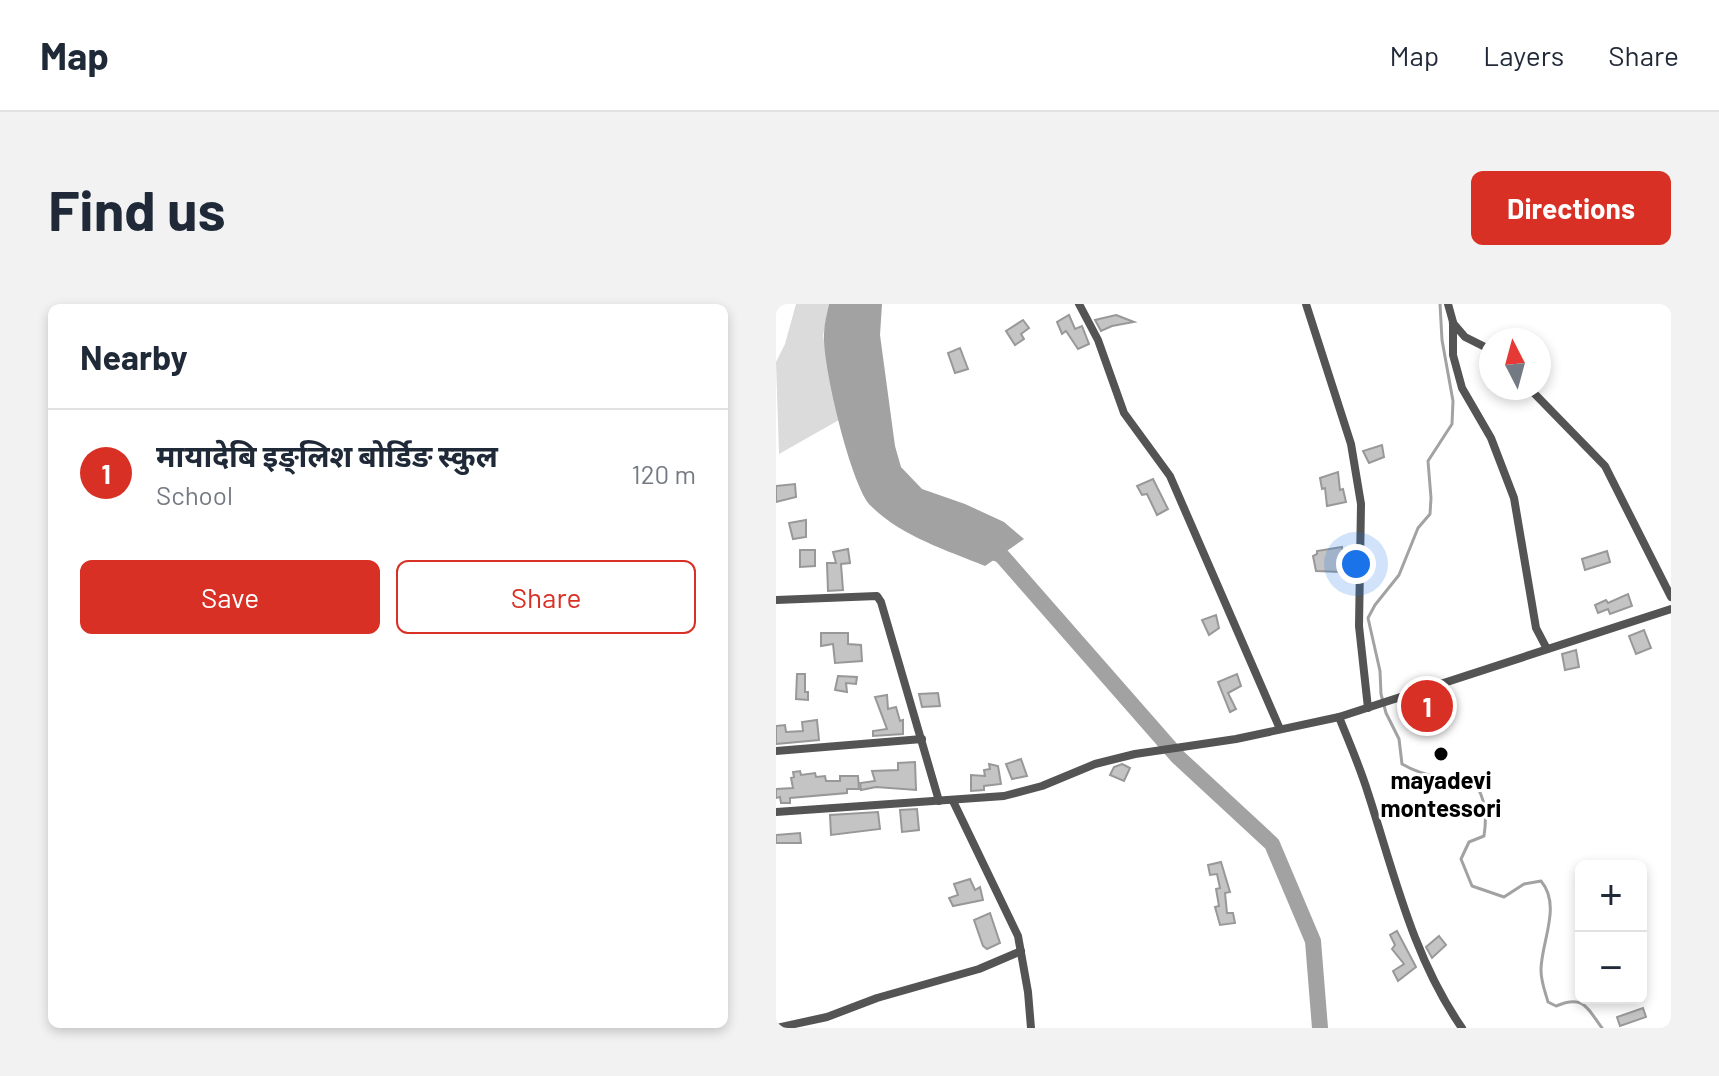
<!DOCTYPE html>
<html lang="en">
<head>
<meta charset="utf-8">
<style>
  body { margin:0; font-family:Barlow,"Noto Sans Devanagari",sans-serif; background:#f2f2f3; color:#1f2937 }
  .controls { position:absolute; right:24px; bottom:24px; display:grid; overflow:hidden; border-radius:12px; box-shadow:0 4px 12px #0003 }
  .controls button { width:72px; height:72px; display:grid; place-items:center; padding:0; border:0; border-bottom:2px solid #e0e1e3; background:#fff; color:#1f2937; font:40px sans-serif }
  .compass { position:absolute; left:703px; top:24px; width:72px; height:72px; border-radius:50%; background:#fff; box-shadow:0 4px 12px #0003; rotate:354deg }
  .you { position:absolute; left:580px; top:260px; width:28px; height:28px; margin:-20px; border:6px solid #fff; border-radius:50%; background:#1a73e8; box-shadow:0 0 0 12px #1a73e833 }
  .badge { display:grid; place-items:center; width:52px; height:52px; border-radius:50%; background:#d93025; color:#fff; font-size:26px; font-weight:700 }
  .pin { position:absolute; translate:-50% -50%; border:4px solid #fff; box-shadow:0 2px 8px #0006 }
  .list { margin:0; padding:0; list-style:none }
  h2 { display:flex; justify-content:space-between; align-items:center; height:104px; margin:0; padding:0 32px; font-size:34px }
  h2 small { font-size:26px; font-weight:400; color:#747a83 }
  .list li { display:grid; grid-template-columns:52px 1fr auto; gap:24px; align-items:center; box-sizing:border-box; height:128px; padding:0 32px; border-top:2px solid #e0e1e3 }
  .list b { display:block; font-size:30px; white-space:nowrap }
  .list p { margin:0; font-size:26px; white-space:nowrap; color:#747a83 }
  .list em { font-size:26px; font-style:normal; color:#747a83 }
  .actions { display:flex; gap:16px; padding:24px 32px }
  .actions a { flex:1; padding:18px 0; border:2px solid #d93025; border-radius:12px; text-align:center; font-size:28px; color:#d93025 }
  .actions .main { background:#d93025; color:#fff }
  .map { position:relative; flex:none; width:895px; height:724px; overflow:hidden; border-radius:12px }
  header { display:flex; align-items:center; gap:48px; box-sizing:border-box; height:112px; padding:0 40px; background:#fff; border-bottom:2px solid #e0e1e3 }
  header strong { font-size:38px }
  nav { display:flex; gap:44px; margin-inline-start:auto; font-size:28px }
  .intro { display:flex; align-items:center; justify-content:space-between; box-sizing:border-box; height:192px; padding:0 48px }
  h1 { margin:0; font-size:56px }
  .button { padding:20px 36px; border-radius:12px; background:#d93025; color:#fff; font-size:28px; font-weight:700 }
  main { display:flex; gap:48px; padding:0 48px }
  aside { flex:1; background:#fff; border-radius:12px; box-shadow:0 4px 12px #0003 }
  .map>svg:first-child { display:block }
  .green { fill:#dbdbdb }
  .water { fill:#a2a2a2 }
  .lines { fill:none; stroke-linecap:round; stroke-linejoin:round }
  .stream { stroke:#a2a2a2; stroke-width:3 }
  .river { stroke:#a2a2a2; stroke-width:16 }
  .building { fill:#c4c4c4; stroke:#989898; stroke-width:2 }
  .street { stroke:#545454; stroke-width:8 }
  .poi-dot { fill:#000; stroke:#fff; stroke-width:3 }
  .labels { text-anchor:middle; stroke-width:6; stroke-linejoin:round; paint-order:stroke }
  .poi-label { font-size:24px; font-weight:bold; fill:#000; stroke:#fff }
</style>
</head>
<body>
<header>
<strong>Map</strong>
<nav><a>Map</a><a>Layers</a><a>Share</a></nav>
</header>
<div class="intro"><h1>Find us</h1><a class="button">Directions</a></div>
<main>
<aside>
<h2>Nearby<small></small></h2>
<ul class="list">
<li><span class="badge">1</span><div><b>मायादेबि इङ्लिश बोर्डिङ स्कुल</b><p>School</p></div><em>120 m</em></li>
</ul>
<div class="actions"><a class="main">Save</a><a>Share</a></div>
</aside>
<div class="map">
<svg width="895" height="724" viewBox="0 0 895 724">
  <rect width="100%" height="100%" fill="#fff"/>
  <path class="green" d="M20,0h33l-6,32 16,84 -60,34 -3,-92 9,-18z"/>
  <path class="water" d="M53,0h53l-2,31 15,111 6,21 21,22 43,15 39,18 20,17 -39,27c-39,-16 -84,-30 -114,-60 -20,-19 -49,-143 -47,-172 0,-10 3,-20 5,-30z"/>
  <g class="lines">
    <path class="stream" d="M664,0l2,36 11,61 -1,23 -24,37 3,37 -1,16 -12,14 -19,47 -24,30 -7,13 12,53 1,23 5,19 13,26 3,25c24,14 47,15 74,13l-2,5c12,17 13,34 10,54l-15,6 -8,17 11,27 32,11 20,-13 17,-3c21,25 0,61 0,89 0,12 4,21 7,32l8,4c28,-12 31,2 46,22"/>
    <path class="river" d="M206,244l19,7 177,202 94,87 41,97 7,87"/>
  </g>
  <g class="building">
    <path d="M293,11l6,14 7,-3 7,18 -11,5 -12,-18 -4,3 -5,-12z"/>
    <path d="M340,11l18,7 -22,4 -11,5 -6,-11z"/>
    <path d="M247,16l6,8 -8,6 3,5 -9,6 -9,-14z"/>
    <path d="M184,44l8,21 -13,4 -7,-20z"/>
    <path d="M606,141l2,12 -15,6 -6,-12z"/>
    <path d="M562,168l2,18 3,-1 3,13 -19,4 -2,-18 -3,1 -2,-11z"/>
    <path d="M377,175l15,30 -11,6 -10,-21 -5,1 -5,-9z"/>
    <path d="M19,180l1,13 -20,5v-16z"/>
    <path d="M30,216v17l-13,2 -4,-16z"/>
    <path d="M566,243l1,9 -4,1 2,15 -25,-1 -3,-15 4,-2v-3z"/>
    <path d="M72,245l2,14 -9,1 2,26 -15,1 -1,-28h9l-3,-11z"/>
    <path d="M24,246h15v16l-15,1z"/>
    <path d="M831,247l3,11 -25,8 -3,-11z"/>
    <path d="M852,290l4,12 -22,8 -2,-5 -10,4 -3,-8 11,-5 2,3z"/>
    <path d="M440,311l3,13 -10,7 -7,-15z"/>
    <path d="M868,326l7,18 -15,6 -7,-18z"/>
    <path d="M45,329h27v11l13,1 1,16 -27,2 -2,-19 -12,2z"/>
    <path d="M800,346l3,17 -14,3 -3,-16z"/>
    <path d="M21,370h8v18h3v8l-12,-1z"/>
    <path d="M461,370l4,12 -13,7 8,16 -6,3 -12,-30z"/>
    <path d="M62,372l19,1 -1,7 -10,-1 1,9 -12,-2z"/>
    <path d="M162,389l2,13 -18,1 -3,-13z"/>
    <path d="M111,391l1,14 8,-2 4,14 3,-1v14l-30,2v-5l14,-2 -12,-32z"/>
    <path d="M41,416l2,20 -43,4v-18l9,-1 1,7 17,-1 -1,-9z"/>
    <path d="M245,455l6,17 -15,3 -6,-15z"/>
    <path d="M139,458l1,28 -40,-3 -15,3 -1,-7 15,-2 -3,-10 26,-1v-7z"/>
    <path d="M213,460l9,2 3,18 -17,2v4l-13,1v-16l14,1 -1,-6 6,-1z"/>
    <path d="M346,460l8,4 -6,13 -14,-6 4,-8z"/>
    <path d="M24,467l1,4 14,-2 1,4 9,-1 1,5h14v-5h18l1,13h-12v4l-57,5v5h-9l-1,-6 -4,1v-9l17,-1 -2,-10 3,-1 -1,-5z"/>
    <path d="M141,505l2,21 -17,2 -2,-22z"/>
    <path d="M102,508l2,17 -49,6 -1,-20z"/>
    <path d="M24,529l1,10h-25v-8z"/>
    <path d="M445,558l9,30 -5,1 2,20h6l2,10 -15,2 -5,-18 4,-1 -3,-17 4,-1 -3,-14 -7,1 -2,-10z"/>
    <path d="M194,575l5,11 5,-3 3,13 -30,6 -4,-8 9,-3 -4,-11z"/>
    <path d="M214,609l10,30 -13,6 -4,-3 -9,-26z"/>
    <path d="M621,627l19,36 -18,14 -5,-10 11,-7 -12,-15 3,-4 -5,-10z"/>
    <path d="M663,632l7,9 -14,13 -6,-11z"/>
    <path d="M867,704l3,9 -26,9 -3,-9z"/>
  </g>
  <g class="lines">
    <g class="street">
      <path d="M303,0l19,36 26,73 46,63 110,253"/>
      <path d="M530,0l45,140 10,60 -2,122 9,82"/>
      <path d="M672,0l5,18v33l9,33 29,50 23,60 22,130 11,21"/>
      <path d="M677,19l12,14 26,13"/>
      <path d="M753,84l76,78 66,131"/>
      <path d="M0,296l101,-4 4,6 58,199"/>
      <path d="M563,413c10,25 21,50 29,76 26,80 45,165 94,235"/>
      <path d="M0,447l146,-12"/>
      <path d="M177,497l65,135 10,56 3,36"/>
      <path d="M0,508l228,-16 38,-10 53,-22 40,-10 101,-15 103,-22 332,-108"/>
      <path d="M0,724l51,-11 50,-19 102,-29 42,-18"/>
    </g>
  </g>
  <circle class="poi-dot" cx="665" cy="450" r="8"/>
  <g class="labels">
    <g class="poi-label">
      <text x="665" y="485">mayadevi<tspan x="665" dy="28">montessori</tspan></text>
    </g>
  </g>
</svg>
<div class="controls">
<button>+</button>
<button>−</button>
</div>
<svg class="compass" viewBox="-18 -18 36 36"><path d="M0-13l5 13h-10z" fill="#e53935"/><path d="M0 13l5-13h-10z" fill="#747a83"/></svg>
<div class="you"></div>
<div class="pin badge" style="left:651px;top:402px">1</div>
</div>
</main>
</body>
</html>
